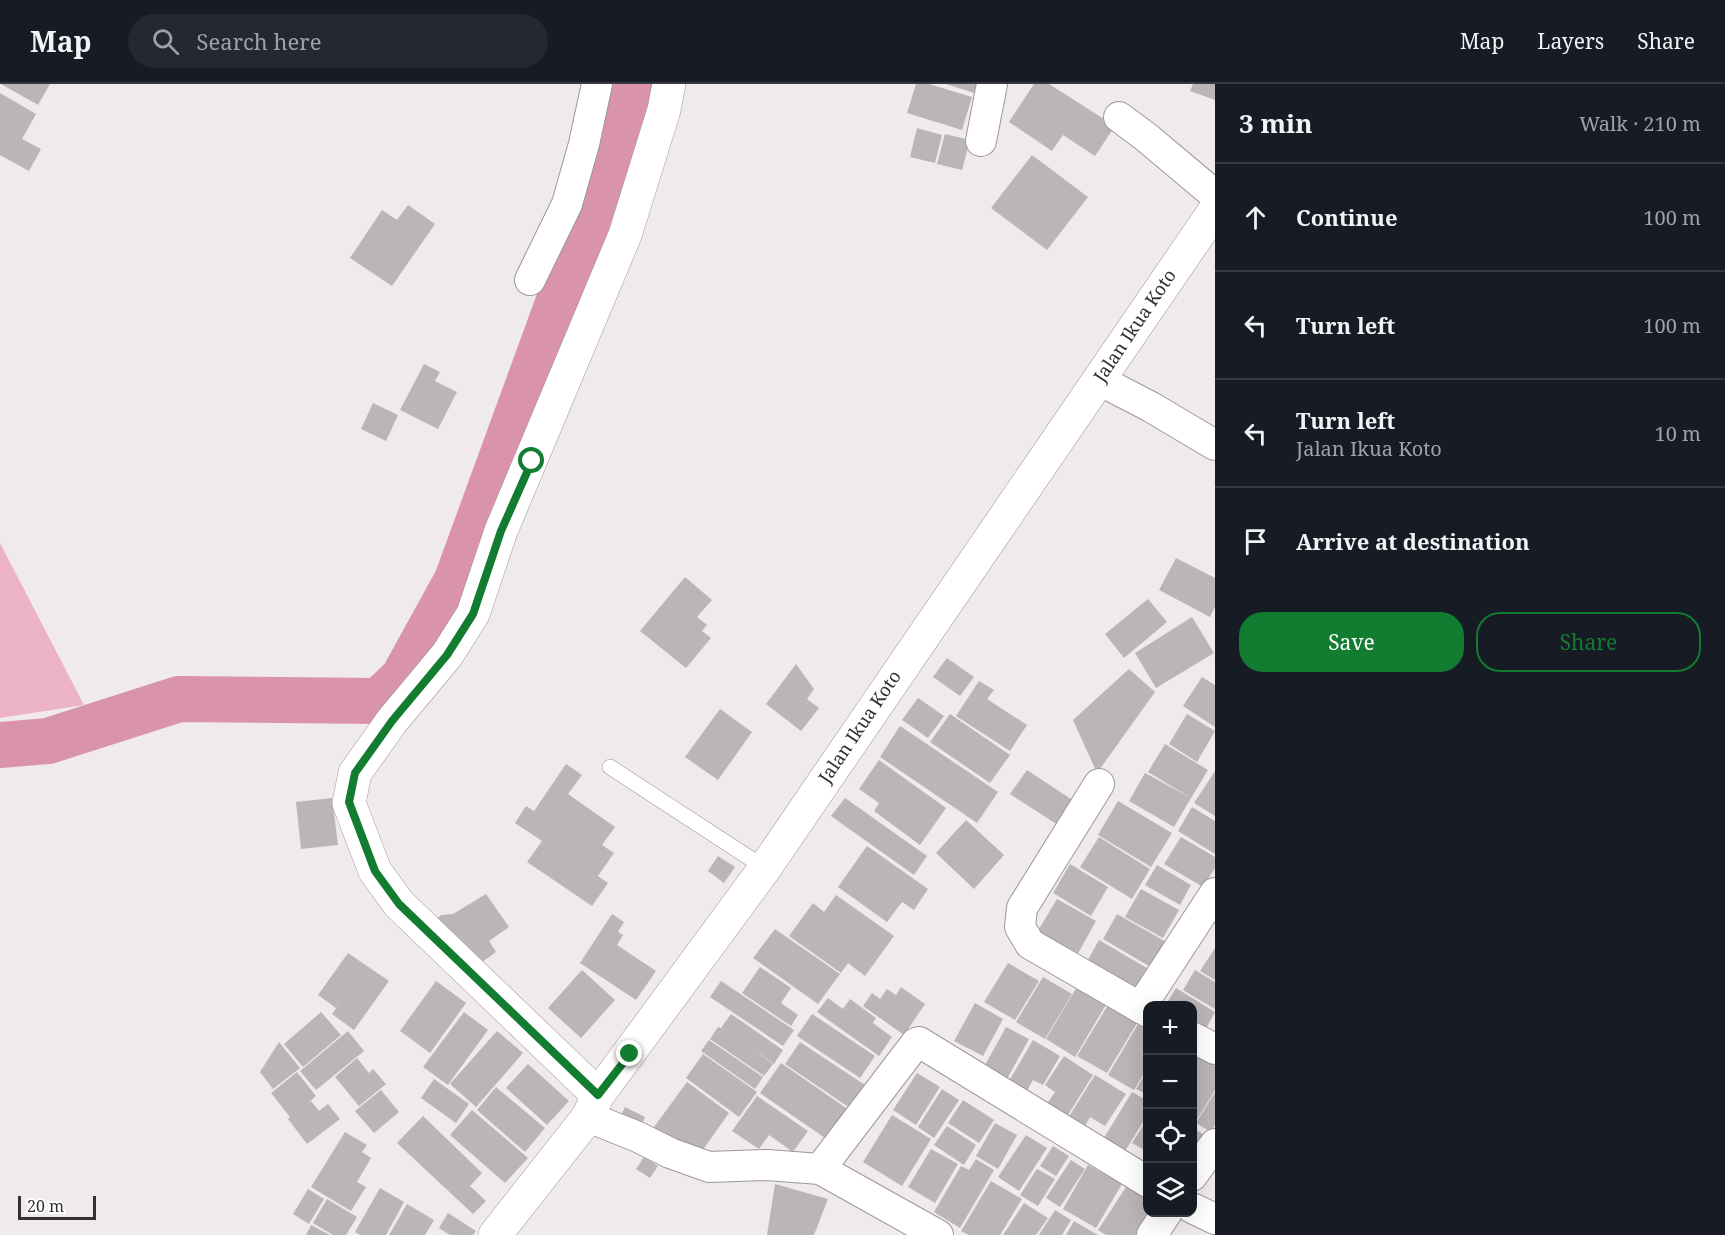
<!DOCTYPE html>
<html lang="en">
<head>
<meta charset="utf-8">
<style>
  body { margin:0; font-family:"Noto Serif",serif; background:#242831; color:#f1f3f6 }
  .controls { position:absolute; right:18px; bottom:18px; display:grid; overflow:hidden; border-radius:12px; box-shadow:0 6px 24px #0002 }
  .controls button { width:54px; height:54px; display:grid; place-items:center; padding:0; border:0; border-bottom:2px solid #363941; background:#171b24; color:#f1f3f6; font:30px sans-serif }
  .scale { position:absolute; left:18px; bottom:15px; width:78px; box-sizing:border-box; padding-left:6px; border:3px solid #333132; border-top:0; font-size:16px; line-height:21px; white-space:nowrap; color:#333132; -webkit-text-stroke:4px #fff; paint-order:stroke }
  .stop { position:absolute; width:18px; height:18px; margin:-14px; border:4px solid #127c30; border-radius:50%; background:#fff }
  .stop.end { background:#127c30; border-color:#fff; box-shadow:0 2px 6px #0008 }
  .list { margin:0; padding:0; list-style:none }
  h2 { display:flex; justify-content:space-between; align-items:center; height:78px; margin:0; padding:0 24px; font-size:26px }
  h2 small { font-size:20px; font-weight:400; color:#9ea1a6 }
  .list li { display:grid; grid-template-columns:39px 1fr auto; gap:18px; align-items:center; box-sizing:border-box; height:108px; padding:0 24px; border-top:2px solid #363941 }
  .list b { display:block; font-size:22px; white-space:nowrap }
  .list p { margin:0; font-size:20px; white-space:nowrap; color:#9ea1a6 }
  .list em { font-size:20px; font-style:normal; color:#9ea1a6 }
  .actions { display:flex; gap:12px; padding:18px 24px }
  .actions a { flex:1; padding:14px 0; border:2px solid #127c30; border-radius:24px; text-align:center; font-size:21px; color:#127c30 }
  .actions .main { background:#127c30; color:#fff }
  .icon { flex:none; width:33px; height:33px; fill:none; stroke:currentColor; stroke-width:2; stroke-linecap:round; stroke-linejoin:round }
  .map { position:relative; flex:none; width:1215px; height:1151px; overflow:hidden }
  header { display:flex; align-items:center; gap:36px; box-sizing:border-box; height:84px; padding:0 30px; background:#171b24; border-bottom:2px solid #363941 }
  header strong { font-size:28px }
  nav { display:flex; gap:33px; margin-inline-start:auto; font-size:21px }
  .search { width:420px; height:54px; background:#242831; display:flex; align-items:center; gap:15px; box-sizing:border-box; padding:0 21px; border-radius:33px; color:#9ea1a6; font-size:22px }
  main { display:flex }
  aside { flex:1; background:#171b24 }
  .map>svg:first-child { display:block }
  .green { fill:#ecb3c6 }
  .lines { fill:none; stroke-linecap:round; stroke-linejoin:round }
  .river { stroke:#d993ab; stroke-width:46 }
  .building { fill:#bbb5b7 }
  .service-casing { stroke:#9d9799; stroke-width:16 }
  .minor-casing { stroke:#9d9799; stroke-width:32 }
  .tertiary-casing { stroke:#9d9799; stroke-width:34 }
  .service { stroke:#fff; stroke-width:15 }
  .minor { stroke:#fff; stroke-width:30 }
  .tertiary { stroke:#fff; stroke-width:33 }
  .route { stroke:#127c30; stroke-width:8 }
  .labels { text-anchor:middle; stroke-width:5; stroke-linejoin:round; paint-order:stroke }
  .street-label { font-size:18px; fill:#333132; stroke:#fff }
</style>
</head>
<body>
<header>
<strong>Map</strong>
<div class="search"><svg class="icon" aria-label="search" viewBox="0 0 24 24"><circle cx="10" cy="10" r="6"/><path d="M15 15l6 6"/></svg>Search here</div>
<nav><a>Map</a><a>Layers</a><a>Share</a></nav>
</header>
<main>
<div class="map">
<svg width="1215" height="1151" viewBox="0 0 1215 1151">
  <rect width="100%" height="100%" fill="#f1eaec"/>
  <path class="green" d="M0,459l84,162 -84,13z"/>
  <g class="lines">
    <path class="river" d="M0,661l48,-4 131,-42 200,2 24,-23 54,-98 181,-496"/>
  </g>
  <g class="building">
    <path d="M1,0h49l-12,21z"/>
    <path d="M916,0h13l43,13 -10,33 -55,-17z"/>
    <path d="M946,0h30l-2,9z"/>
    <path d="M1034,0h15l66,42 -20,30 -32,-21 -11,16 -43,-29z"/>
    <path d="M1193,0h22v16l-25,-9z"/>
    <path d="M0,9l36,21 -14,25 19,10 -12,22 -29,-16z"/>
    <path d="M917,44l25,7 -7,28 -25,-6z"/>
    <path d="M945,50l25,6 -8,30 -25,-6z"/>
    <path d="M1032,71l56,42 -41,53 -56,-42z"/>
    <path d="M408,121l27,19 -43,62 -42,-28 32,-48 15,10z"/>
    <path d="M424,280l16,8 -5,9 22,11 -19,37 -38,-19z"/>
    <path d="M373,319l25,12 -12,26 -25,-12z"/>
    <path d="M1176,474l39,20v29l-5,10 -51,-27z"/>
    <path d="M685,493l27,23 -15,17 10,8 -5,6 9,7 -25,30 -46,-37z"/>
    <path d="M1148,515l19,23 -43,36 -19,-24z"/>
    <path d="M1192,533l22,36 -58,35 -21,-35z"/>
    <path d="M947,574l27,19 -14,19 -27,-19z"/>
    <path d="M796,580l18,25 -7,10 12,9 -18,23 -35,-27z"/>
    <path d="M1129,585l26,23 -58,81 -24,-53z"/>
    <path d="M1202,593l13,8v42l-32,-21z"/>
    <path d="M979,597l15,9 -7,9 40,26 -17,26 -54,-35z"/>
    <path d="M918,614l26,18 -16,22 -26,-18z"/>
    <path d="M720,625l32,23 -34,48 -33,-23z"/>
    <path d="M950,630l60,41 -20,28 -60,-41z"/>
    <path d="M1187,630l28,17 -18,31 -28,-18z"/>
    <path d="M900,642l98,66 -21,31 -97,-66z"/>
    <path d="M1165,660l43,26 -17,28 -43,-26z"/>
    <path d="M879,676l67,48 -26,37 -46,-34 5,-8 -20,-14z"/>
    <path d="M566,680l16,11 -14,19 47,33 -13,18 12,8 -16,23 10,7 -16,23 -65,-44 15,-21 -27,-18 11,-17 8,5z"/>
    <path d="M1027,686l47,31 -16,24 -48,-31z"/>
    <path d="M1215,687v45l-21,-13z"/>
    <path d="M1145,689l46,25 -17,29 -45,-26z"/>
    <path d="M332,714l6,47 -37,4 -5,-47z"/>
    <path d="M845,714l82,58 -13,19 -83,-59z"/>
    <path d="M1118,717l54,32 -21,34 -53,-32z"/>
    <path d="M1192,723l23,14v33l-37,-23z"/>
    <path d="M966,736l38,35 -30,34 -38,-36z"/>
    <path d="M1099,753l51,32 -18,30 -52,-32z"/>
    <path d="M1181,753l34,20v11l-12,19 -39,-23z"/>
    <path d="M867,762l61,43 -14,21 -12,-8 -15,20 -49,-35z"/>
    <path d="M718,772l17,11 -11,16 -16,-12z"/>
    <path d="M1070,780l38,23 -17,29 -38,-23z"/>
    <path d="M1157,781l34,20 -11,20 -35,-20z"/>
    <path d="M1141,805l38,21 -16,28 -38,-21z"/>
    <path d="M486,810l23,33 -20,14 7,11 -25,18 -44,-44 14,-11 12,-1z"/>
    <path d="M836,811l58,41 -29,40 -17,-13 -7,10 -52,-37 24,-33 11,9z"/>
    <path d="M1057,815l39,22 -20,36 -40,-23z"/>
    <path d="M612,830l12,8 -6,10 5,3 -6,10 39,26 -20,29 -56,-37z"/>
    <path d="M1117,830l51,29 -14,26 -51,-30z"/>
    <path d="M775,845l65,45 -22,30 -65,-46z"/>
    <path d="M1099,856l53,31 -16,26 -52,-30z"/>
    <path d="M1215,864v32l-15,-9z"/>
    <path d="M348,869l41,28 -35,49 -22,-16 8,-11 -4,5 -18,-13z"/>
    <path d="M1008,879l31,18 -24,39 -31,-18z"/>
    <path d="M760,883l31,21 -10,15 17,12 -7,11 -49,-33z"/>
    <path d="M582,886l33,30 -34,38 -33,-30z"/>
    <path d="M1195,886l20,12v27l-32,-19z"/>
    <path d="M1043,893l29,17 -27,45 -29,-17z"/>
    <path d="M436,897l30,22 -36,50 -30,-22z"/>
    <path d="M721,897l73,49 -11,16 -73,-49z"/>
    <path d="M1078,901l29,18 -32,54 -29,-18z"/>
    <path d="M901,903l24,17 -21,31 -41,-29 9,-13 8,6 7,-10 9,6z"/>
    <path d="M1176,904l39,24 -10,18 -13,-8v-16h-27z"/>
    <path d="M828,914l15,11 7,-10 26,19 -3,5 19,14 -13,19 -62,-44z"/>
    <path d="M975,919l28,16 -20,37 -29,-15z"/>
    <path d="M1108,921l29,18 -30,50 -30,-17z"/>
    <path d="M321,928l20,23 -38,32 -19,-23z"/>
    <path d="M464,928l24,18 -40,55 -25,-18z"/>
    <path d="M731,930l52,36 -9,14 -21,-15 20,15 -9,12 -54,-37 8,-12 3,1z"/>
    <path d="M812,930l63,42 -15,22 -63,-42z"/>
    <path d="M1138,940l10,6v37l-14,23 -26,-15z"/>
    <path d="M1006,943l23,12 -22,40 -23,-12z"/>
    <path d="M348,947l16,20 -48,39 -16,-19z"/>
    <path d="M497,947l26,22 -47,54 -26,-23z"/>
    <path d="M709,956l54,37 -8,12 -54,-38z"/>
    <path d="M1033,956l27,16 -17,29 -10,-5 -6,11 -18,-10z"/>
    <path d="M279,958l21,26 -27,21 -13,-17z"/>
    <path d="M800,958l65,43 -15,23 -65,-44z"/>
    <path d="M703,970l54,38 -18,25 -53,-39z"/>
    <path d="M1196,971l19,11v24l-20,33 -3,-1v-62z"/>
    <path d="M1064,972l29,19 -27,43 -20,-13 9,-13 -10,-7z"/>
    <path d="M357,974l12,15 4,-4 13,15 -27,22 -24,-29z"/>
    <path d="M781,979l68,47 -21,30 -68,-47z"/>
    <path d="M528,980l41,37 -22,24 -41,-37z"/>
    <path d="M1148,985v26l-12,-6z"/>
    <path d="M297,988l19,24 -10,9 5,-4 8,10 9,-7 12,15 -33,25 -19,-25 2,-2 -19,-24z"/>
    <path d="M917,989l23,14 -24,38 -23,-15z"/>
    <path d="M1095,991l31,19 -21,32 -15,-9 -6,11 -16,-10z"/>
    <path d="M434,995l35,25 -13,19 -35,-25z"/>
    <path d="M687,998l42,31 -32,45 -43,-31z"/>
    <path d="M496,1003l49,41 -20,24 -48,-42z"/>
    <path d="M942,1005l17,11 -25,38 -16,-11z"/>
    <path d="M381,1006l18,22 -25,21 -19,-22z"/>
    <path d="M1132,1008l16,9v13l-23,37 -21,-13z"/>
    <path d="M1215,1008v33l-4,7 -15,-9z"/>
    <path d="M757,1012l51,35 -15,21 -24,-17 -10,14 -27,-18z"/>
    <path d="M963,1016l31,20 -15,23 -31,-20z"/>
    <path d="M625,1023l20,10 -4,9 -20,-11z"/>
    <path d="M472,1026l56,48 -23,25 -55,-48z"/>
    <path d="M892,1031l39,24 -29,47 -39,-24z"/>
    <path d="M423,1032l59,57 -12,13 16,15 -13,13 -76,-71z"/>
    <path d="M1148,1034v34l-16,-9z"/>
    <path d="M995,1039l22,12 -19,34 -22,-13z"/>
    <path d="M947,1042l29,19 -12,20 -30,-20z"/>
    <path d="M1192,1043l14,9 -14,23z"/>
    <path d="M345,1048l22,13 -5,7 9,6 -14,24 9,5 -15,24 -40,-24z"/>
    <path d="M1026,1051l21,13 -28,43 -21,-14z"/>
    <path d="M1053,1062l16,10 -13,20 -16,-10z"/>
    <path d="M931,1065l27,15 -23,39 -27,-16z"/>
    <path d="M644,1073l14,9 -8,12 -14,-9z"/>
    <path d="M976,1075l18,11 -34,58 -26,-16 27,-46 8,4z"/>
    <path d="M1071,1076l14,9 -25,38 -14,-9z"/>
    <path d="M1088,1081l34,19 -26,44 -33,-19z"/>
    <path d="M1037,1085l18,10 -17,27 -18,-11z"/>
    <path d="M991,1097l31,18 -22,36h-31l-8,-4z"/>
    <path d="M775,1100l53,15 -14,36h-47z"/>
    <path d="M1128,1100l20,12v16h4l-14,23h-32l-8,-5z"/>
    <path d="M380,1104l24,14 -18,33h-26l-5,-3z"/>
    <path d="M308,1105l16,10 -15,25 -16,-10z"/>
    <path d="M327,1115l30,18 -11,18h-13l-20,-12z"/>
    <path d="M1024,1119l24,15 -12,17h-33z"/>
    <path d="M407,1120l27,16 -9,15h-36z"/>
    <path d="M1055,1126l16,10 -9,15h-23z"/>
    <path d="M448,1129l28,18 -3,4h-23l-11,-7z"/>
    <path d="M1074,1137l24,14h-32z"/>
    <path d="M311,1141l19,10h-24z"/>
  </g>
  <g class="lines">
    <g class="service-casing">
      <path id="service" d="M610,683l155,101"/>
    </g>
    <g class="minor-casing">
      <g id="minor">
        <path d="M1119,33l27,20 69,58"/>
        <path d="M981,57l11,-57"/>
        <path d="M530,196l37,-76 17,-60 13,-60"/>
        <path d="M1099,296l52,27 64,38"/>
        <path d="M1099,700l-77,124 -2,19 10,17 118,68"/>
        <path d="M1140,924l75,-115"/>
        <path d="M1192,953l23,12"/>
        <path d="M588,1033l50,20 32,16 39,14 58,-2 53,4 118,66"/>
        <path d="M820,1085l96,-126 3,-1 229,140"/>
        <path d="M1192,1092l23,-32"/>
        <path d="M1192,1124l23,11"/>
        <path d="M1152,1151l15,-23"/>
      </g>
    </g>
    <g class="tertiary-casing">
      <g id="tertiary">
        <path d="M598,1011l-199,-191 -24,-33 -26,-68 6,-30 37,-52 55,-66 26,-41 28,-83 124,-296 39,-125 5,-26"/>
        <path d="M495,1151l93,-118 10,-22 167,-227 450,-658"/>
      </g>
    </g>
    <use href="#service" class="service"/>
    <use href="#minor" class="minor"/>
    <use href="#tertiary" class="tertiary"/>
  </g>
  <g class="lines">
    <path class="route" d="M532,377l-31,70 -28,83 -26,41 -55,66 -37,52 -6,29 26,69 24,33 199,191 32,-41"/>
  </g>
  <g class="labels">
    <g class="street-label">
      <text transform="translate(1135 242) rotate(-56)" y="6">Jalan Ikua Koto</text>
      <text transform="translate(860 643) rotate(-56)" y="6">Jalan Ikua Koto</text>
    </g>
  </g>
</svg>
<div class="controls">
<button>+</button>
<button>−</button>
<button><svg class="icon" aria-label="locate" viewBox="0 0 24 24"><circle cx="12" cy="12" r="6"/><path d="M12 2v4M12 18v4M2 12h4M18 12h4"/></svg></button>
<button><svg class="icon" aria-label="layers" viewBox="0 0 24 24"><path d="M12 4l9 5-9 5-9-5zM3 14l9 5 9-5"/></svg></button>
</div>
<div class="scale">20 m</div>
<div class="stop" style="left:532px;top:377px"></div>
<div class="stop end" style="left:630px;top:970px"></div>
</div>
<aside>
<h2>3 min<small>Walk · 210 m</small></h2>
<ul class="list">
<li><svg class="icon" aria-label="ahead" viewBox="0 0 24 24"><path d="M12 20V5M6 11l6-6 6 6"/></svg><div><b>Continue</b></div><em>100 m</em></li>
<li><svg class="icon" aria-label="left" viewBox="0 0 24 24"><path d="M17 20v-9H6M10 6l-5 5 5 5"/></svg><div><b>Turn left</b></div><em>100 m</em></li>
<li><svg class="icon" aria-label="left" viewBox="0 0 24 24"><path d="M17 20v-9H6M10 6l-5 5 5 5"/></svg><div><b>Turn left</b><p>Jalan Ikua Koto</p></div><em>10 m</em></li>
<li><svg class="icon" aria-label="arrive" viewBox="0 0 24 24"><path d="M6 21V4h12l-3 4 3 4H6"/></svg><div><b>Arrive at destination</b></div></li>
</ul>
<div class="actions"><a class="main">Save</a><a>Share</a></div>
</aside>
</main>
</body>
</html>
